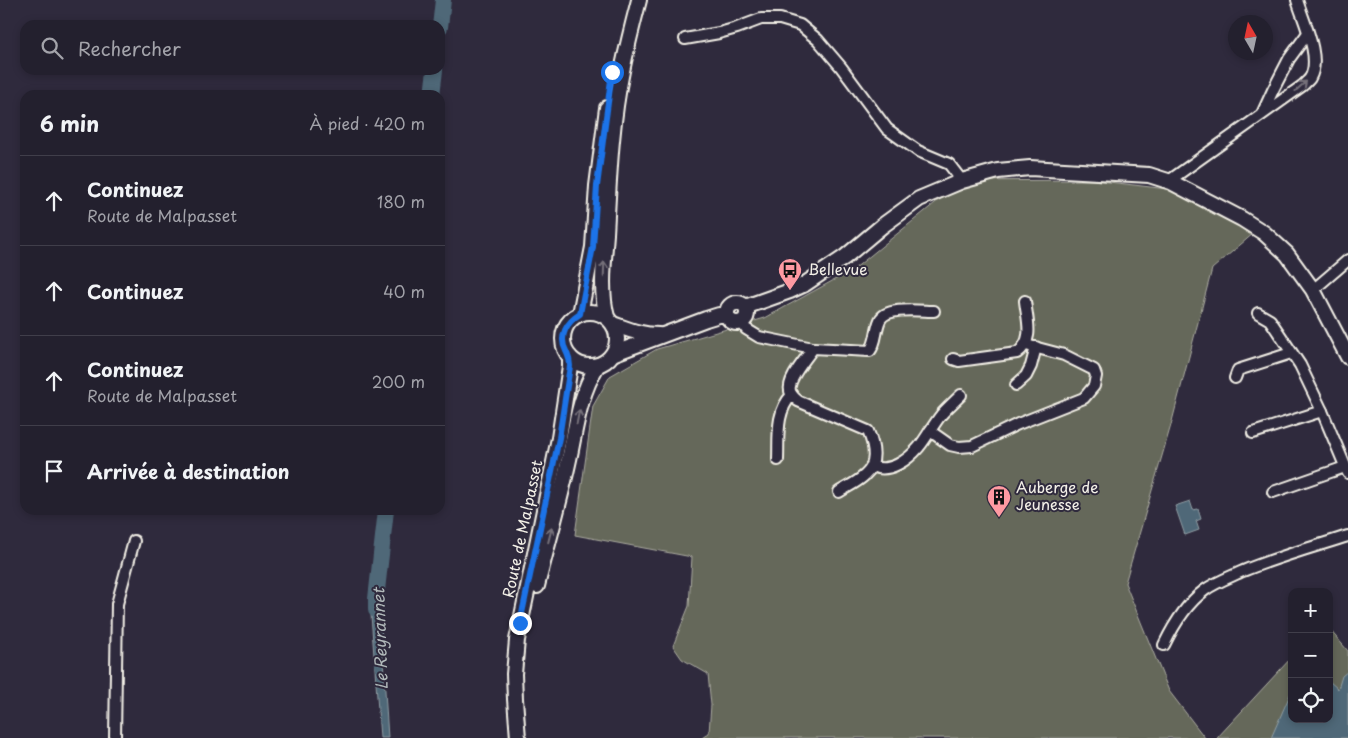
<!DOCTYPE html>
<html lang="fr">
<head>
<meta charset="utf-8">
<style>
  body { margin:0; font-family:"Playpen Sans",sans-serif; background:#2f2d3a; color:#f1f3f6 }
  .controls { position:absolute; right:15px; bottom:15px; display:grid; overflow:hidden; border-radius:10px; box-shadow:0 2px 8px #0003 }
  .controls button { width:45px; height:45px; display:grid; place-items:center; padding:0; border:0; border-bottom:1px solid #403e4a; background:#23202e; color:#f1f3f6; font:25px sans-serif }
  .compass { position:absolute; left:1228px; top:15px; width:45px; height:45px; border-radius:50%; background:#23202e; box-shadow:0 2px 8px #0003; rotate:351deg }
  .stop { position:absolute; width:15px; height:15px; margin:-11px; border:4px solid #1a73e8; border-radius:50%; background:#fff }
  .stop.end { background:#1a73e8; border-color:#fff; box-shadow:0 1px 5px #0008 }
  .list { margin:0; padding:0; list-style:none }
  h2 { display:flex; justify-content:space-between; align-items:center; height:65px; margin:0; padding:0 20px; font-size:21px }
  h2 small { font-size:16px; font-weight:400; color:#a3a3aa }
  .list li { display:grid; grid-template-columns:32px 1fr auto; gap:15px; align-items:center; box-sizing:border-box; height:90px; padding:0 20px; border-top:1px solid #403e4a }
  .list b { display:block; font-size:19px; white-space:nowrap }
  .list p { margin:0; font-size:16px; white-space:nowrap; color:#a3a3aa }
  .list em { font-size:16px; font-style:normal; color:#a3a3aa }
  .icon { flex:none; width:28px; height:28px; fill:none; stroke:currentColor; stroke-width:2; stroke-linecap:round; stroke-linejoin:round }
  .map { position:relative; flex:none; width:1348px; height:738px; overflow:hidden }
  .search { position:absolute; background:#23202e; box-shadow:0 2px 8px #0003; left:20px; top:20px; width:425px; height:55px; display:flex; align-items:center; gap:12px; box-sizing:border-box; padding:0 18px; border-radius:15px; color:#a3a3aa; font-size:19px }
  .panel { position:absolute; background:#23202e; box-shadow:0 2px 8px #0003; left:20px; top:90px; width:425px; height:425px; border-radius:15px }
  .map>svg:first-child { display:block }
  .green { fill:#65685a; stroke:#acaca1 }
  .water { fill:#4f6878; stroke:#919fa5 }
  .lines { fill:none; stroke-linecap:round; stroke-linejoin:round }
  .river { stroke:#4f6878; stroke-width:16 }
  .street-casing { stroke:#f4f1e8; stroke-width:14 }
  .secondary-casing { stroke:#f4f1e8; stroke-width:18 }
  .street { stroke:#2f2a3d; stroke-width:10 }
  .secondary { stroke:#2f2a3d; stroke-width:14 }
  .oneway { stroke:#747079 }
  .route { stroke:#1a73e8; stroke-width:6 }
  .labels { text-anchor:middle; stroke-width:4; stroke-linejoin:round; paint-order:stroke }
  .poi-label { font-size:15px; fill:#f4f1e8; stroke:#2f2a3d; text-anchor:start }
  .street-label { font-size:15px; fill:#f4f1e8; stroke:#2f2a3d }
  .water-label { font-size:16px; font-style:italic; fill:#b2babb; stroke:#2f2a3d }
</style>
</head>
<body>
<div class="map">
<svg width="1348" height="738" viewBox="0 0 1348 738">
  <rect width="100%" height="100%" fill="#2f2a3d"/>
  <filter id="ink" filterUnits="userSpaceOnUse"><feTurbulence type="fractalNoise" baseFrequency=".02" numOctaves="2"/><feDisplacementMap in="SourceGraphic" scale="10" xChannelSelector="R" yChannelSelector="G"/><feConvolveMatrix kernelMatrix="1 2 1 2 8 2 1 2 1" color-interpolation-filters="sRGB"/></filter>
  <g filter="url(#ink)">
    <g class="green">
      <path d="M1092,180l75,9 87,44 -42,36 -41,156 -46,158 44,108 36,47h-503l7,-5 2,-28 -3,-31 -26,-15 -9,-13 16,-40 3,-49 -117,-22 18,-129 17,-30 47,-27 108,-31 89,-49 108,-88z"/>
      <path d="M1329,629l19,22v87h-131l75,-81v62h37z"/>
    </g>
    <g class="water">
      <path d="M1190,501l3,9 5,-1 3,10 -5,2 3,9 -14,5 -10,-29z"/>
      <path d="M375,588l6,1 -2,7 9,142h-8l-10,-137z"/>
      <path d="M1348,671v67h-77l21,-48v29h37v-38l9,8 4,-13z"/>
    </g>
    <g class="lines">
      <g class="river">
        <path d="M440,27l3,-27"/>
        <path d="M432,95l3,-25"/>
        <path d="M376,610v-11l10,-89"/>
      </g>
      <g class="street-casing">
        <g id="street">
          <path d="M685,39l34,-6 18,-5 24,-9h19l20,6 18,15 23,27 46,62 31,22 31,13 13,17"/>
          <path d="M1262,114l11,-24 16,-31 19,-26"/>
          <path d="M1171,182l2,-4 129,-92c2,-2 6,-5 8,-8 12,-20 -7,-58 -13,-78"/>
          <path d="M1313,290l35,-30"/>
          <path d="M1258,313l12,7 30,45 22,46 26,62"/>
          <path d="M742,322l4,7 13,8 54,11 57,3c7,-9 5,-20 10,-31 6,-14 41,-9 54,-9"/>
          <path d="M813,348c-7,11 -26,31 -23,43 1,5 5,7 8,10l70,30c6,14 10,33 -3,44 -7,7 -18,12 -26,17"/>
          <path d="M953,359l6,2 58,-8c18,-13 10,-33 8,-52"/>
          <path d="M1235,378l3,-8 53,-17"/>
          <path d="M1016,385l10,-9 5,-10 5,-19"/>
          <path d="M930,431l20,14 9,2 13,-1 46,-22 66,-26 10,-12 2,-10 -2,-6 -30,-15 -38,-10"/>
          <path d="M1253,433l69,-22"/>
          <path d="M778,460c1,-22 -3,-48 14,-65"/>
          <path d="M872,466c17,8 36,-6 47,-19 8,-10 14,-22 22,-32 6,-7 13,-13 20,-20"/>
          <path d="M1273,492l72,-25"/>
          <path d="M1164,645c10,-21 22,-41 41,-55 11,-8 25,-13 38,-19 34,-14 70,-24 105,-35"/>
          <path d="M115,738l2,-134 17,-63"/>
        </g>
      </g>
      <g class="secondary-casing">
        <g id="secondary">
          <circle cx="737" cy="313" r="10"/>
          <path d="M745,307l45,-16 15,-7 40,-27 37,-31 37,-27 43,-18 36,-10 32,-3 119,7 22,7 71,37 22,14 23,21 26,36 35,67"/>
          <circle cx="590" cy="339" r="27"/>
          <path d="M580,314l13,-67 4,-61 10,-78"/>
          <path d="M607,317c-7,-26 -3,-56 -1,-83 3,-55 5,-110 16,-163 5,-24 11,-48 17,-71"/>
          <path d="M613,324c17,6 28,11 46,11"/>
          <path d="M615,353l91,-34 13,-4h8"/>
          <path d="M537,586c10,-40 22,-81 31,-122 8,-35 10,-66 29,-98"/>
          <path d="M518,738l-3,-39 -1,-25 3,-34 42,-202 11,-72v-9"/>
        </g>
      </g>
      <use href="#street" class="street"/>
      <use href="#secondary" class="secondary"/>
    </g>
    <defs><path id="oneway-shaft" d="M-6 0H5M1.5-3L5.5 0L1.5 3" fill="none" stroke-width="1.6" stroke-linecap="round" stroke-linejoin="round" transform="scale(1.25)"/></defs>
    <g class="oneway">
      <use href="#oneway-shaft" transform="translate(1301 86) rotate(-42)"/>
      <use href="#oneway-shaft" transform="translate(604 269) rotate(-88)"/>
      <use href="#oneway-shaft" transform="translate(578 417) rotate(-79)"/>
      <use href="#oneway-shaft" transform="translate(550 535) rotate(-76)"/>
    </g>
  </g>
  <g class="lines" filter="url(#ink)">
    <path class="route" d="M520,623l39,-185 11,-72c0,-7 -1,-8 -4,-15 -8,-15 1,-29 14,-37l13,-67 4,-61 15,-114"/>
  </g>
  <defs>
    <g id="bus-pin" transform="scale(1.25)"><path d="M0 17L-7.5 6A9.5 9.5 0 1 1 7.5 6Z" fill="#ff9aa2" stroke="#2f2a3d"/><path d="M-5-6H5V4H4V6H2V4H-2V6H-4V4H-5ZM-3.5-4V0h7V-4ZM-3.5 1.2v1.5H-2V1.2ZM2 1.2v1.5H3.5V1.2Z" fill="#111"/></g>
    <g id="building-pin" transform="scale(1.25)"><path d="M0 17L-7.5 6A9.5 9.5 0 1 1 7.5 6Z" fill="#ff9aa2" stroke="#2f2a3d"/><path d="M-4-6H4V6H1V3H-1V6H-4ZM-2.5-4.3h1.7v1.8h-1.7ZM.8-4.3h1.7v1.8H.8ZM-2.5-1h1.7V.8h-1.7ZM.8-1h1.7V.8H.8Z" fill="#111"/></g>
  </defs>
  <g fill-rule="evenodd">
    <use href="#bus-pin" x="790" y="270"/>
    <use href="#building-pin" x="999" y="497"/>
  </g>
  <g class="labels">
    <g class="poi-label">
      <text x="808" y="275">Bellevue</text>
      <text x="1016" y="493">Auberge de<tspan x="1016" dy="17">Jeunesse</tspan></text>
    </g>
    <g class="street-label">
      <text transform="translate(523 529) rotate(-78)" y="5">Route de Malpasset</text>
    </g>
    <g class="water-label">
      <text transform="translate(380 639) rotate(-92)" y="6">Le Reyrannet</text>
    </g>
  </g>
</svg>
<div class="controls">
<button>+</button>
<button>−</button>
<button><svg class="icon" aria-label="locate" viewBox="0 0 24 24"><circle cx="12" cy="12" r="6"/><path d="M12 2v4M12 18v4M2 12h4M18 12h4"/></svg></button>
</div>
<svg class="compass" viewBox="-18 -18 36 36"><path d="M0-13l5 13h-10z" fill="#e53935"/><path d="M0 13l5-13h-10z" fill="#a3a3aa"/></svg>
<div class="stop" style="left:612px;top:72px"></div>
<div class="stop end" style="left:520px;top:623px"></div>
<div class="search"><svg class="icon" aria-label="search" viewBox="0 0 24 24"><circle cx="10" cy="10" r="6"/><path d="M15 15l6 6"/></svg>Rechercher</div>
<section class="panel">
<h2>6 min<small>À pied · 420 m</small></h2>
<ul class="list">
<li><svg class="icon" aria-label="ahead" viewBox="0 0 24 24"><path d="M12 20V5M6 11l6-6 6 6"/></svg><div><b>Continuez</b><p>Route de Malpasset</p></div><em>180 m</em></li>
<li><svg class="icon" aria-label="ahead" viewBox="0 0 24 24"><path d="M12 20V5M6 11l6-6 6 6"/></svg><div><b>Continuez</b></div><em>40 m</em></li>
<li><svg class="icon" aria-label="ahead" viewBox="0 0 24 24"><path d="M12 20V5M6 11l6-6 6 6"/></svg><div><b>Continuez</b><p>Route de Malpasset</p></div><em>200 m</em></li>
<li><svg class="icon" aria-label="arrive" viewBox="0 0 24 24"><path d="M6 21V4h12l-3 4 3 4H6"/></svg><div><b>Arrivée à destination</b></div></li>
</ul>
</section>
</div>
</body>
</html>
